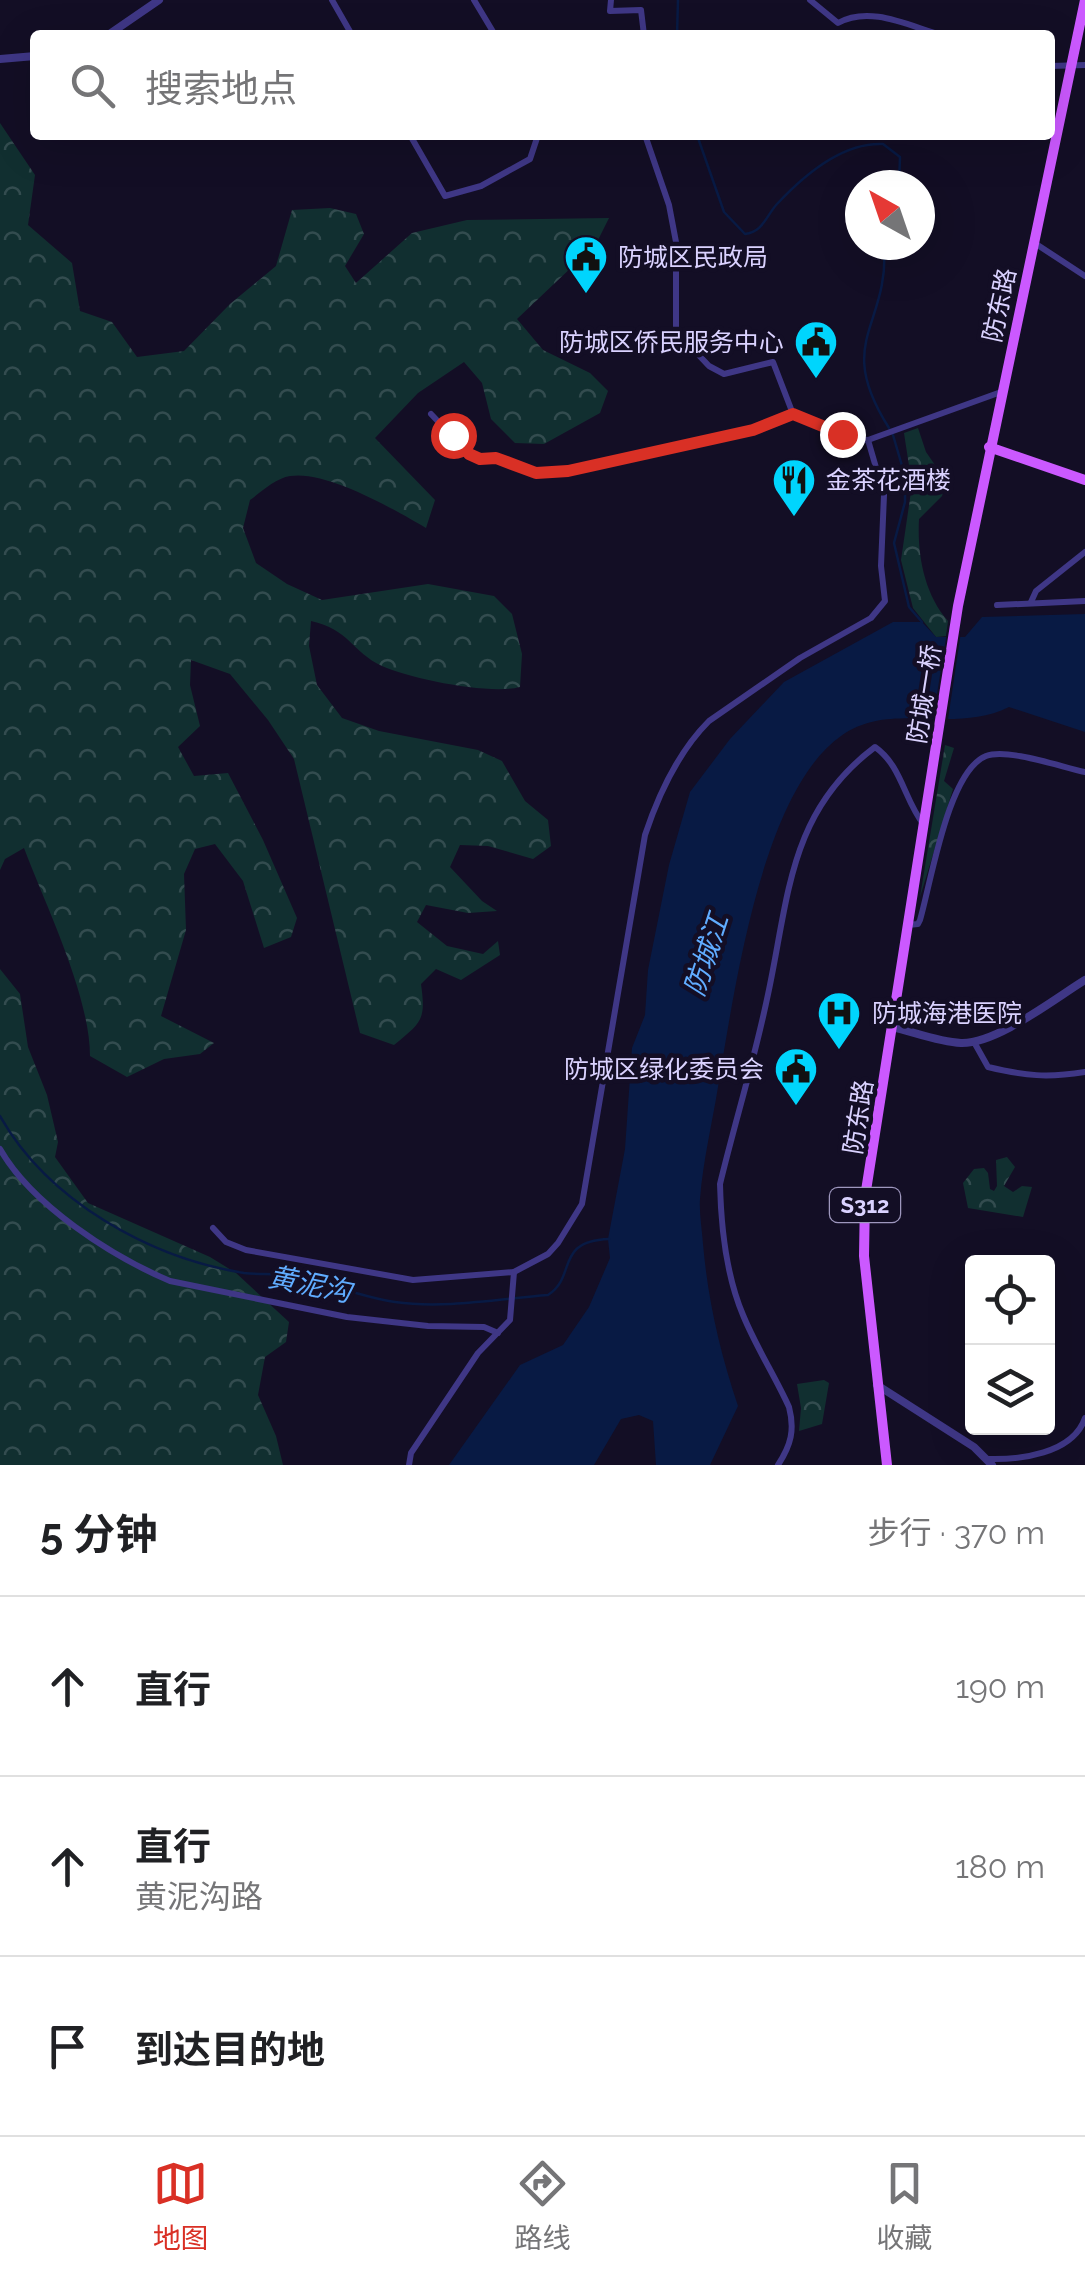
<!DOCTYPE html>
<html lang="zh">
<head>
<meta charset="utf-8">
<style>
  body { margin:0; font-family:Raleway,"Noto Sans SC",sans-serif; background:#f2f2f2; color:#202124 }
  .controls { position:absolute; right:30px; bottom:30px; display:grid; overflow:hidden; border-radius:10px; box-shadow:0 10px 40px #0002 }
  .controls button { width:90px; height:90px; display:grid; place-items:center; padding:0; border:0; border-bottom:2px solid #e0e0e0; background:#fff; color:#202124; font:50px sans-serif }
  .compass { position:absolute; left:845px; top:170px; width:90px; height:90px; border-radius:50%; background:#fff; box-shadow:0 10px 40px #0002; rotate:320deg }
  .stop { position:absolute; width:30px; height:30px; margin:-22px; border:8px solid #d93025; border-radius:50%; background:#fff }
  .stop.end { background:#d93025; border-color:#fff; box-shadow:0 2px 10px #0008 }
  .list { margin:0; padding:0; list-style:none }
  h2 { display:flex; justify-content:space-between; align-items:center; height:130px; margin:0; padding:0 40px; font-size:42px }
  h2 small { font-size:32px; font-weight:400; color:#757577 }
  .list li { display:grid; grid-template-columns:65px 1fr auto; gap:30px; align-items:center; box-sizing:border-box; height:180px; padding:0 40px; border-top:2px solid #e0e0e0 }
  .list b { display:block; font-size:38px; white-space:nowrap }
  .list p { margin:0; font-size:32px; white-space:nowrap; color:#757577 }
  .list em { font-size:32px; font-style:normal; color:#757577 }
  .icon { flex:none; width:55px; height:55px; fill:none; stroke:currentColor; stroke-width:2; stroke-linecap:round; stroke-linejoin:round }
  .map { position:relative; flex:none; width:1085px; height:1465px; overflow:hidden }
  .search { position:absolute; background:#fff; box-shadow:0 10px 40px #0002; left:30px; right:30px; top:30px; height:110px; display:flex; align-items:center; gap:25px; box-sizing:border-box; padding:0 35px; border-radius:10px; color:#757577; font-size:38px }
  .sheet { height:670px; background:#fff }
  nav { display:flex; justify-content:space-around; align-items:center; box-sizing:border-box; height:140px; border-top:2px solid #e0e0e0; background:#fff; font-size:28px; color:#757577 }
  nav a { display:grid; justify-items:center; gap:5px }
  nav .on { color:#d93025 }
  .map>svg:first-child { display:block }
  .forest { fill:url(#forest-crowns) }
  .water { fill:#081a44 }
  .pier { fill:#130e25 }
  .lines { fill:none; stroke-linecap:round; stroke-linejoin:round }
  .stream { stroke:#081a44; stroke-width:2.5 }
  .minor { stroke:#3f3786; stroke-width:6 }
  .tertiary { stroke:#3f3786; stroke-width:8 }
  .primary { stroke:#cb59ff; stroke-width:10 }
  .route { stroke:#d93025; stroke-width:12 }
  .labels { text-anchor:middle; stroke-width:9; stroke-linejoin:round; paint-order:stroke }
  .shield { fill:#130e25; stroke:#9e97be; stroke-width:2.5 }
  .shield-label { font-size:22px; font-weight:bold; fill:#dad2ff }
  .poi-label { font-size:25px; fill:#dad2ff; stroke:#130e25; text-anchor:start }
  .street-label { font-size:25px; fill:#dad2ff; stroke:#130e25 }
  .water-label { font-size:28px; font-style:italic; fill:#60acff; stroke:#130e25 }
</style>
</head>
<body>
<div class="map">
<svg width="1085" height="1465" viewBox="0 0 1085 1465">
  <defs>
    <pattern id="forest-crowns" width="20" height="18" patternUnits="userSpaceOnUse" patternTransform="scale(2.5)"><rect width="20" height="18" fill="#112f30"/><path d="M2 6a3 3 0 1 1 6 0M12 15a3 3 0 1 1 6 0" fill="none" stroke="#334c4f"/></pattern>
  </defs>
  <rect width="100%" height="100%" fill="#130e25"/>
  <g class="forest">
    <path d="M0,123l35,52 -7,50 44,38 8,48 32,11 25,35 47,-6 46,-47 46,-38 16,-56 38,-2 26,6 8,20 -19,32 11,17 56,-50 55,-13 142,-2 -13,26 -79,75 26,31 47,23 18,18 -8,22 -56,31 -29,-1 -24,-24 -9,-36 -18,-21 -46,31 -43,45 60,62 -9,28c-32,-19 -100,-58 -136,-52 -14,2 -29,16 -40,24l-7,28 13,35 31,21 35,16 106,-16 66,12 18,18 10,40 -2,33c-30,8 -109,-8 -138,-21 -30,-14 -33,-37 -71,-45l-2,25 8,39 25,33 37,13 99,19 24,11 23,40 23,19 3,26 -18,13 -45,-13 -28,-1 -10,22 32,34 15,10 -29,2 -42,-8 -9,17 30,24 36,8 15,-13 2,14 -39,25 -25,-11 -15,15c5,36 1,38 -27,61l-34,-12 -66,-274 -26,-39 -38,-46 -39,-14 -1,25 10,41 -22,21 16,29 34,-3 35,67 34,78 -6,19 -27,11 -21,-67 -28,-37 -20,5 -11,25 2,56 -25,86 53,27 -14,11 -36,5 -37,18 -37,-21c0,-60 -44,-150 -66,-208l-19,11 -5,11z"/>
    <path d="M918,428l8,24 20,29 -4,15 -23,23c-2,35 5,75 29,102l-2,15 -10,1 -23,-29 -12,-48 11,-75 -8,-52z"/>
    <path d="M945,745l9,3 -10,33 9,8 -33,108z"/>
    <path d="M0,969l20,25 8,53 19,48 11,47 -3,15 33,46 122,54 26,16 53,49 -3,20 -21,15 -7,38 18,41 7,29h-283z"/>
    <path d="M1007,1157l8,10 -11,19 9,6 9,-6 10,1 -9,30 -55,-9 -5,-25 11,-14 10,-1 4,5 2,16 4,2 3,-5 -1,-26z"/>
    <path d="M824,1380l5,3 -7,41 -23,7 2,-23 -4,-24z"/>
  </g>
  <path class="water" d="M1085,614v118l-76,-25c-57,28 -118,-7 -168,29 -80,56 -107,258 -123,351 -6,37 -15,74 -18,112 -1,14 2,30 3,45 5,57 17,108 35,162l-28,59h-54l-3,-44 -14,-6 -18,4 -27,46h-145l71,-100 43,-20 26,-38 21,-49 -2,-19 17,-90 7,-101 13,-33 3,-45 21,-105 21,-73 40,-53 54,-57 109,-60h29l14,15h29l17,-20z"/>
  <path class="pier" d="M947,632h14l-14,94 -15,-1z"/>
  <g class="lines">
    <g class="stream">
      <path d="M677,35l1,-35"/>
      <path d="M697,135l27,77 21,22c18,-2 21,-18 32,-30 27,-29 65,-62 106,-60l17,13 -1,28"/>
      <path d="M884,245c6,82 -51,95 5,183"/>
      <path d="M893,435l12,41v26l-11,41 15,64 13,15"/>
      <path d="M0,1116c48,85 150,142 244,157 16,2 31,0 46,3 36,5 69,21 105,26 49,7 103,-3 153,-7 29,-18 6,-54 61,-56"/>
    </g>
    <g class="minor">
      <path d="M332,0l20,35"/>
      <path d="M474,0l21,35"/>
      <path d="M611,0l-1,11 31,-1 3,25"/>
      <path d="M810,0l28,23c32,-18 71,3 103,12"/>
      <path d="M1050,66l35,-1"/>
      <path d="M410,135l35,61 36,-10 49,-27 8,-24"/>
      <path d="M645,135l24,70 7,37v89l33,35 15,8 49,-12 20,52"/>
      <path d="M1033,242l52,34"/>
      <path d="M431,414l38,40 11,5 15,-1 42,15 31,-2 185,-41 40,-16 61,25 14,1 133,-48"/>
      <path d="M1031,602l5,-11 49,-39"/>
      <path d="M997,605l88,-4"/>
      <path d="M908,925l10,-1 2,-4c11,-37 28,-149 66,-164 22,-8 75,11 99,16"/>
      <path d="M974,1042l14,25c38,9 59,11 97,5"/>
      <path d="M0,1149c32,56 111,107 170,132l177,36 81,9 56,1 14,6"/>
      <path d="M213,1228l13,14 20,8 167,30 101,-8 34,-18 10,-11 24,-39 63,-369c13,-39 34,-84 64,-114l91,-63 71,-40 14,-17 -4,-35 3,-71 -16,-55"/>
      <path d="M987,1459c32,1 86,-5 98,-41"/>
      <path d="M409,1465l2,-12 67,-100 32,-33 4,-48"/>
      <path d="M778,1465c13,-20 17,-35 11,-58 -14,-31 -33,-60 -46,-92 -17,-40 -22,-88 -23,-131 15,-62 34,-123 47,-185 22,-99 20,-186 108,-252 27,19 29,53 49,78"/>
    </g>
    <g class="tertiary">
      <path d="M108,35l51,-35"/>
      <path d="M0,59l35,-3"/>
      <path d="M892,1027c22,5 46,15 69,16 36,1 93,-44 124,-63"/>
      <path d="M877,1385l97,62 18,18"/>
    </g>
    <g class="primary">
      <path d="M989,447l96,33"/>
      <path d="M887,1465l-23,-209 1,-59 93,-591 127,-606"/>
    </g>
  </g>
  <g class="lines">
    <path class="route" d="M453,435l16,19 11,5 16,-1 40,15 32,-2 185,-41 40,-16 49,20"/>
  </g>
  <defs>
    <g id="civic-pin" transform="scale(2.25)"><path d="M0 17L-7.5 6A9.5 9.5 0 1 1 7.5 6Z" fill="#00d5fd" stroke="#130e25"/><path d="M-.6-6.5H3V-4.5H.6V-3L4-1V1h2V6H-6V1h2V-1L-.6-3ZM-1.2 2.5V6h2.4V2.5Z" fill="#111"/></g>
    <g id="restaurant-pin" transform="scale(2.25)"><path d="M0 17L-7.5 6A9.5 9.5 0 1 1 7.5 6Z" fill="#00d5fd" stroke="#130e25"/><path d="M-5-6h1v4h1v-4h1v4h1v-4h1v5L-1.5 .5V6h-2V.5L-5-1ZM5-6V6H3V1.5H1.5Q1.5-4 5-6Z" fill="#111"/></g>
    <g id="hospital-pin" transform="scale(2.25)"><path d="M0 17L-7.5 6A9.5 9.5 0 1 1 7.5 6Z" fill="#00d5fd" stroke="#130e25"/><path d="M-5-5h3v3.5h4V-5h3V5h-3V1.5h-4V5h-3Z" fill="#111"/></g>
  </defs>
  <g fill-rule="evenodd">
    <use href="#civic-pin" x="586" y="257"/>
    <use href="#civic-pin" x="816" y="342"/>
    <use href="#restaurant-pin" x="794" y="480"/>
    <use href="#hospital-pin" x="839" y="1013"/>
    <use href="#civic-pin" x="796" y="1069"/>
  </g>
  <g class="labels">
    <rect class="shield" x="830" y="1188" width="70" height="34" rx="8"/>
    <g class="shield-label">
      <text x="865" y="1213">S312</text>
    </g>
    <g class="poi-label">
      <text x="618" y="266">防城区民政局</text>
      <text x="784" y="351" text-anchor="end">防城区侨民服务中心</text>
      <text x="826" y="489">金茶花酒楼</text>
      <text x="872" y="1022">防城海港医院</text>
      <text x="764" y="1078" text-anchor="end">防城区绿化委员会</text>
    </g>
    <g class="street-label">
      <text transform="translate(999 305) rotate(-78)" y="9">防东路</text>
      <text transform="translate(924 694) rotate(-81)" y="9">防城一桥</text>
      <text transform="translate(858 1117) rotate(-81)" y="9">防东路</text>
    </g>
    <g class="water-label">
      <text transform="translate(706 955) rotate(-72)" y="10">防城江</text>
      <text transform="translate(310 1284) rotate(11)" y="10">黄泥沟</text>
    </g>
  </g>
</svg>
<div class="controls">
<button><svg class="icon" aria-label="locate" viewBox="0 0 24 24"><circle cx="12" cy="12" r="6"/><path d="M12 2v4M12 18v4M2 12h4M18 12h4"/></svg></button>
<button><svg class="icon" aria-label="layers" viewBox="0 0 24 24"><path d="M12 4l9 5-9 5-9-5zM3 14l9 5 9-5"/></svg></button>
</div>
<svg class="compass" viewBox="-18 -18 36 36"><path d="M0-13l5 13h-10z" fill="#e53935"/><path d="M0 13l5-13h-10z" fill="#757577"/></svg>
<div class="stop" style="left:453px;top:435px"></div>
<div class="stop end" style="left:842px;top:434px"></div>
<div class="search"><svg class="icon" aria-label="search" viewBox="0 0 24 24"><circle cx="10" cy="10" r="6"/><path d="M15 15l6 6"/></svg>搜索地点</div>
</div>
<section class="sheet">
<h2>5 分钟<small>步行 · 370 m</small></h2>
<ul class="list">
<li><svg class="icon" aria-label="ahead" viewBox="0 0 24 24"><path d="M12 20V5M6 11l6-6 6 6"/></svg><div><b>直行</b></div><em>190 m</em></li>
<li><svg class="icon" aria-label="ahead" viewBox="0 0 24 24"><path d="M12 20V5M6 11l6-6 6 6"/></svg><div><b>直行</b><p>黄泥沟路</p></div><em>180 m</em></li>
<li><svg class="icon" aria-label="arrive" viewBox="0 0 24 24"><path d="M6 21V4h12l-3 4 3 4H6"/></svg><div><b>到达目的地</b></div></li>
</ul>
</section>
<nav>
<a class="on"><svg class="icon" aria-label="map" viewBox="0 0 24 24"><path d="M3 6l6-2 6 2 6-2v14l-6 2-6-2-6 2zM9 4v14M15 6v14"/></svg>地图</a>
<a><svg class="icon" aria-label="directions" viewBox="0 0 24 24"><path d="M12 3l9 9-9 9-9-9zM9 14v-3h6M13 9l2 2-2 2"/></svg>路线</a>
<a><svg class="icon" aria-label="saved" viewBox="0 0 24 24"><path d="M7 4h10v16l-5-4-5 4z"/></svg>收藏</a>
</nav>
</body>
</html>
